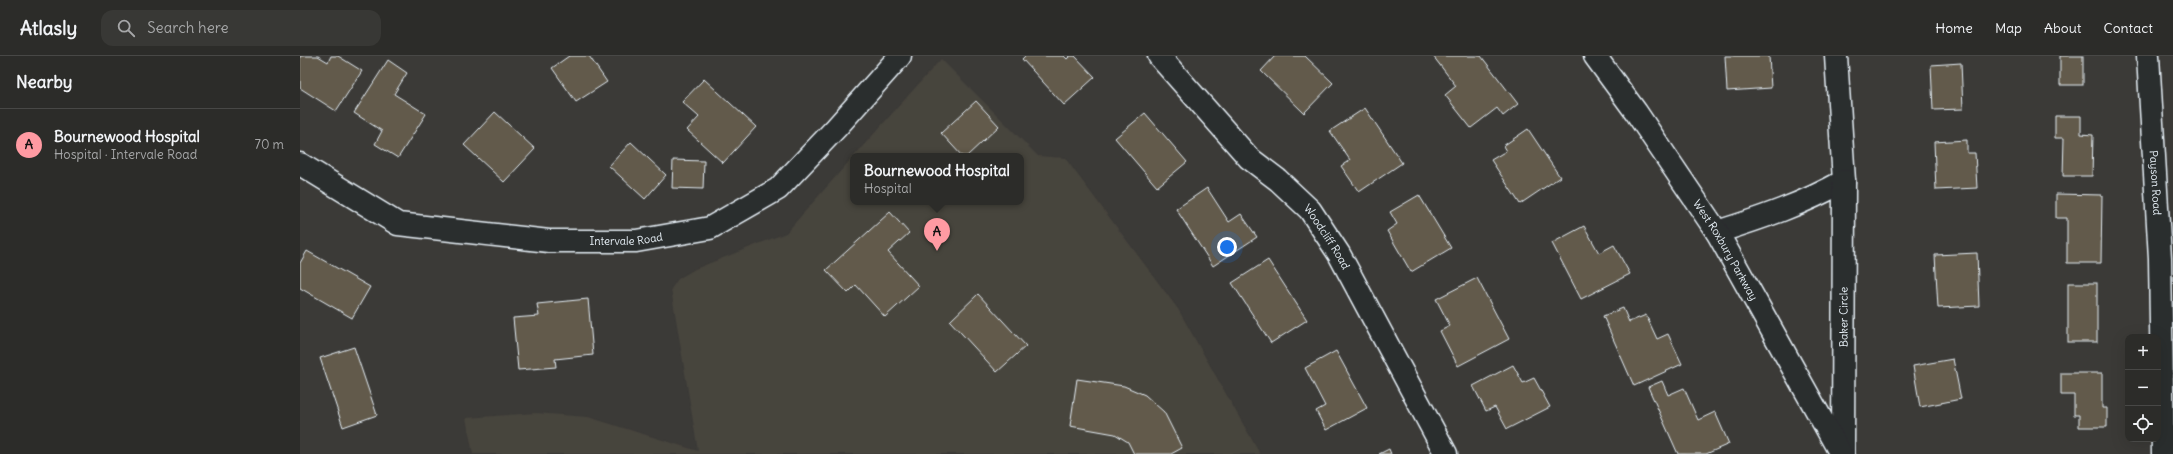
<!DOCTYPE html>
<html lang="en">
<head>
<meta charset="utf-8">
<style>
  body { margin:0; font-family:Delius,sans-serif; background:#383835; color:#f1f3f6 }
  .controls { position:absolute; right:12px; bottom:12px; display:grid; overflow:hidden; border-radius:8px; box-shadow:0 4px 16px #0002 }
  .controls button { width:36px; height:36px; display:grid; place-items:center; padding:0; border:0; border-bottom:1px solid #484846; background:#2c2c29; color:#f1f3f6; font:20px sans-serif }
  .you { position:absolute; left:927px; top:191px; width:14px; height:14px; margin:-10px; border:3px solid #fff; border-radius:50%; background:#1a73e8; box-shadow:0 0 0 6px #1a73e833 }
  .badge { display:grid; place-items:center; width:26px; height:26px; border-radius:50%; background:#ff9aa2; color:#111; font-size:13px; font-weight:700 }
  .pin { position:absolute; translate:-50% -33px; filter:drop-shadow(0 1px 2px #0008) }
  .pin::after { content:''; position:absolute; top:21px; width:14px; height:12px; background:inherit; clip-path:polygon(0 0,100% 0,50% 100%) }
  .popup { position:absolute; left:550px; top:97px; width:174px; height:52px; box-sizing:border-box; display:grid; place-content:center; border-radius:8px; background:#2c2c29; filter:drop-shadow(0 1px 3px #0005); font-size:13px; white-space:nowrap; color:#a6a7a8 }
  .popup b { font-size:15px; color:#f1f3f6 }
  .popup::after { content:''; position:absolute; left:50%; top:100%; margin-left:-8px; border:8px solid transparent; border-top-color:#2c2c29 }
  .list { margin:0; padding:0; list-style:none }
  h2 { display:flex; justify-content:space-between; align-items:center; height:52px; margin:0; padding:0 16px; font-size:17px }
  h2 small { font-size:13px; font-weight:400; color:#a6a7a8 }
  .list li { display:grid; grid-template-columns:26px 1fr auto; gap:12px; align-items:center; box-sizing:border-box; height:72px; padding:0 16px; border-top:1px solid #484846 }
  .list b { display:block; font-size:15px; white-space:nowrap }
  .list p { margin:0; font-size:13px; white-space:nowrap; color:#a6a7a8 }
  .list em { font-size:13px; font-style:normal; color:#a6a7a8 }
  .icon { flex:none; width:22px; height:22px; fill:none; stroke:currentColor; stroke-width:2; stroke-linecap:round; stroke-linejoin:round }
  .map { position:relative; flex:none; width:1873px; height:398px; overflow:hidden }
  header { display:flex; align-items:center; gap:24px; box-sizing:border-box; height:56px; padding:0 20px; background:#2c2c29; border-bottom:1px solid #484846 }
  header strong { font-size:19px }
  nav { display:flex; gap:22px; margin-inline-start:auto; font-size:14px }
  .search { width:280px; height:36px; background:#383835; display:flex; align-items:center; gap:10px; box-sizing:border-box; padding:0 14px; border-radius:12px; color:#a6a7a8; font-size:15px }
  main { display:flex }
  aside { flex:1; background:#2c2c29 }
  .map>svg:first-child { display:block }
  .built { fill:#47443d }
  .building { fill:#625a4b; stroke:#e8f1f8 }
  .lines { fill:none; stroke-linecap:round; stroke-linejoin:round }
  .minor-casing { stroke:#e8f1f8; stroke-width:25 }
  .primary-casing { stroke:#e8f1f8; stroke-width:25 }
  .minor { stroke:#2a2d2e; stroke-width:22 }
  .primary { stroke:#2a2d2e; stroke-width:22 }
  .labels { text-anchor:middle; stroke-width:3; stroke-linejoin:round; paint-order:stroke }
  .street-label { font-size:11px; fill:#e8f1f8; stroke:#2a2d2e }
</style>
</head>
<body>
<header>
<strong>Atlasly</strong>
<div class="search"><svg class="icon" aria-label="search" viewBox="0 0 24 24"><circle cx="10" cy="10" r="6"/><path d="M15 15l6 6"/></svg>Search here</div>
<nav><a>Home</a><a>Map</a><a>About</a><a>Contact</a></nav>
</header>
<main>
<aside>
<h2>Nearby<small></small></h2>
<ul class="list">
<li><span class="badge">A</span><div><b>Bournewood Hospital</b><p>Hospital · Intervale Road</p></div><em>70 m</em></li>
</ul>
</aside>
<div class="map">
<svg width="1873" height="398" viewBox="0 0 1873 398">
  <rect width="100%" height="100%" fill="#3b3a37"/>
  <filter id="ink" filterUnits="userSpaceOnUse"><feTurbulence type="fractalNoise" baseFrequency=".025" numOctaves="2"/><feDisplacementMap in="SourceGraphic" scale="8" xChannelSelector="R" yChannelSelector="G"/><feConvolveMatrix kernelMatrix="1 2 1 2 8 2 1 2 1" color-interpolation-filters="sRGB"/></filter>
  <g filter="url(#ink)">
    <path class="built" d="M641,3l97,97 27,2 113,151 82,145h-787l-7,-36 70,-5 52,4 110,34 -27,-162 7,-10 17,-10 91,-36 67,-76v45h168v-46h-167z"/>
    <g class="building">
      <path d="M0,0h18l10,6 3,-6h7l24,15 -26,40 -36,-23z"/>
      <path d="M269,0h20l18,26 -31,20 -24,-34z"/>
      <path d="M725,0h39l3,3 3,-3h5l20,21 -31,28 -42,-46z"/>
      <path d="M975,0h30l28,27 -29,30 -43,-42z"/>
      <path d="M1133,0h48l37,48 -15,12 -6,-8 -26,20 -26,-33 11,-9z"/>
      <path d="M1425,0h44l2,32 -44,3z"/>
      <rect x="1760" y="0" width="23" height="29"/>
      <path d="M88,4l19,13 -13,21 32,20 -28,44 -23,-14 7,-13 -28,-18z"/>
      <path d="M1661,7l2,46 -30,1 -2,-45z"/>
      <path d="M404,23l52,48 -33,36 -36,-33 12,-13 -17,-15z"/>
      <path d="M676,45l23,25 -32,30h-5l-21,-23z"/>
      <path d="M1065,52l37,55 -43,29 -18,-26 9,-6 -20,-29z"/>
      <path d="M195,56l40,37 -31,33 -40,-37z"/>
      <path d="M845,57l42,49 -30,25 -42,-49z"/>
      <path d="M1755,60h26v18l12,1 -1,41h-29l1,-38h-9z"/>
      <path d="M1228,73l32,48 -40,27 -29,-44 15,-9 -3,-5z"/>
      <path d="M1667,84v13h8l2,35 -41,2 -2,-48z"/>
      <path d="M331,86l35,33 -21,24 -36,-33z"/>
      <path d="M373,104l31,1 -1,28 -31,-1z"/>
      <path d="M907,132l22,34 12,-8 16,23 -44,29 -37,-57z"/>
      <path d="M1756,138l46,1 -1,68h-34v-45h-11z"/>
      <path d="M1119,139l32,53 -40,24 -24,-41 10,-7 -7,-12z"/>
      <path d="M590,156l19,21 -21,19 31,34 -34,31 -29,-32 -8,8 -22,-23z"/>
      <path d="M1284,170l15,27 15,-8 16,29 -49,25 -29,-56z"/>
      <path d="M7,195l63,36 -18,31 -52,-30v-25z"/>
      <path d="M1677,197l2,53 -41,2 -3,-53z"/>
      <path d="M968,204l39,60 -36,23 -39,-60z"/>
      <path d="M1177,222l32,61 -51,27 -18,-35 10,-5 -14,-27z"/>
      <rect x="1768" y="227" width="29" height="59"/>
      <path d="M678,238l48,52 -29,26 -47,-51z"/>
      <path d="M288,243l5,56 -38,4 1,8 -38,3 -5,-52 26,-2 -2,-12z"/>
      <path d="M1323,252l6,14 17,-7 11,24 11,-5 14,30 -48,22 -31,-70z"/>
      <path d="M54,291l23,68 -34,12 -23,-69z"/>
      <path d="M1036,295l31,57 -41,22 -10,-19 9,-5 -20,-38z"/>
      <path d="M1653,303l8,40 -41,8 -7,-41z"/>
      <path d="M1213,309l10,18 11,-5 16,29 -43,22 -12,-22 -9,4 -13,-25z"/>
      <path d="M1761,317h41v35h5v19h-28v-12h-5v-20h-13z"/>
      <path d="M777,323l47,7 21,9 19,17 18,36 -11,6h-37l-6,-12 -13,-8 -45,-8z"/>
      <path d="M1362,325l6,14 16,-7 14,32 17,-8 14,32 -23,10h-28l-30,-67z"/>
      <path d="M1089,393l2,5h-12z"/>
    </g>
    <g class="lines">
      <g class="minor-casing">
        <g id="minor">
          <path id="s1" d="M859,0l90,102 29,22 32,30 29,44 107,200"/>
          <path id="s2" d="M1848,0l12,202 3,196"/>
          <path id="s3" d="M0,108l98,60 151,17h87l74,-13 68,-39 58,-61 64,-72"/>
          <path d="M1417,176c45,-14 86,-28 127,-51l-8,-125"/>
          <path id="s4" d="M1543,398l1,-273"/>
        </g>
      </g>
      <g class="primary-casing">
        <g id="primary">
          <path id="s5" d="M1295,0l41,56 81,120 124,222"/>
        </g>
      </g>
      <use href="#minor" class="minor"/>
      <use href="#primary" class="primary"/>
    </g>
  </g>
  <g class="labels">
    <g class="street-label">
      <text dy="4" stroke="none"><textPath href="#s2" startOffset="127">Payson Road</textPath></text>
      <text dy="4" stroke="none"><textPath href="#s3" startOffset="344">Intervale Road</textPath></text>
      <text dy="4" stroke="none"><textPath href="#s1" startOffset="248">Woodcliff Road</textPath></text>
      <text dy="4" stroke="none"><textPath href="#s5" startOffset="234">West Roxbury Parkway</textPath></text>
      <text dy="4" stroke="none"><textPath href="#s4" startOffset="137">Baker Circle</textPath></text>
    </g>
  </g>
</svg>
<div class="controls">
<button>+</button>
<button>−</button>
<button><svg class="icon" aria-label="locate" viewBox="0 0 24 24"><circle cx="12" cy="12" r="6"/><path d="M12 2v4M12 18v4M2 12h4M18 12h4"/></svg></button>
</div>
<div class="you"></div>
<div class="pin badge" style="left:637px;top:195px">A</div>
<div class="popup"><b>Bournewood Hospital</b>Hospital</div>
</div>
</main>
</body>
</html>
